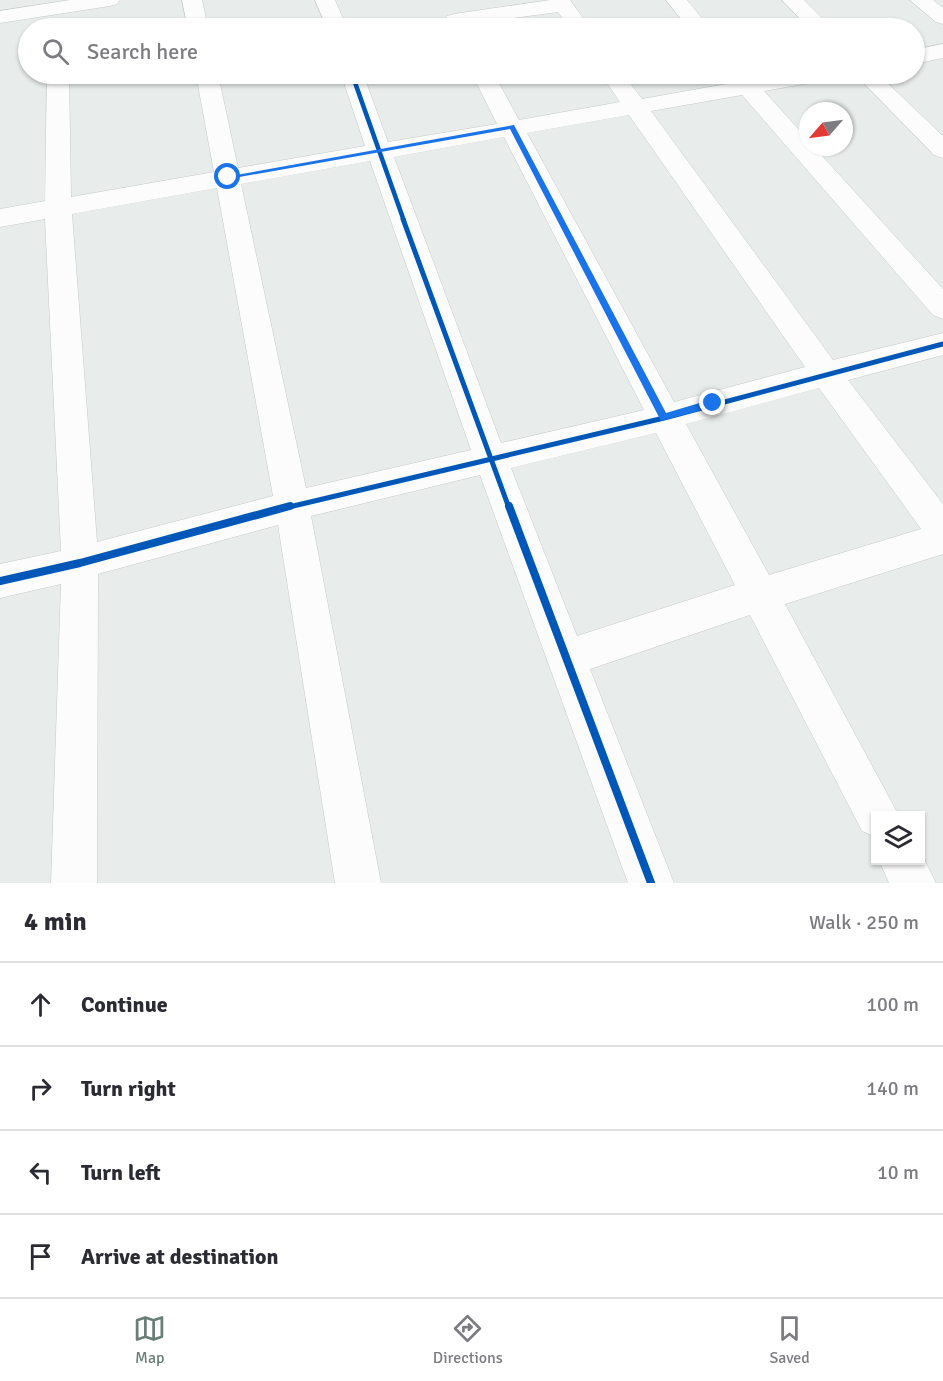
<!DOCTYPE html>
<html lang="en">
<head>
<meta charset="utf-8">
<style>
  body { margin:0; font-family:Signika,sans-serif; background:#f7f7f7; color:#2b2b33 }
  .controls { position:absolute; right:18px; bottom:18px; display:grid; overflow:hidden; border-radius:0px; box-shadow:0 2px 4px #0004 }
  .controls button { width:54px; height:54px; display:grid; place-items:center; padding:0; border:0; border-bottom:2px solid #e1e1e2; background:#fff; color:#2b2b33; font:30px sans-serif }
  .compass { position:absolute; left:799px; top:102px; width:54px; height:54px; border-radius:50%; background:#fff; box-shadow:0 2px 4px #0004; rotate:242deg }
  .stop { position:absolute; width:18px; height:18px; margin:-14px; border:4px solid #1a73e8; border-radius:50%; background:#fff }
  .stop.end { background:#1a73e8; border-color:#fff; box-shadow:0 2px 6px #0008 }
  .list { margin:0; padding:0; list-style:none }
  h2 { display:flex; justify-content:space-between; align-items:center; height:78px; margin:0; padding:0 24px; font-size:26px }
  h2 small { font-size:20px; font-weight:400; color:#7c7c81 }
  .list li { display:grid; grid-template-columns:39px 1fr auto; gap:18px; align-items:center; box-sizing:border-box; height:84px; padding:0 24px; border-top:2px solid #e1e1e2 }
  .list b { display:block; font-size:22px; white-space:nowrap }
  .list em { font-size:20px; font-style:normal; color:#7c7c81 }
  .icon { flex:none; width:33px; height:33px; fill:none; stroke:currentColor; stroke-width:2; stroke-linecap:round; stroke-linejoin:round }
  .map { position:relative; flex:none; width:943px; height:883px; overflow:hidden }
  .search { position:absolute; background:#fff; box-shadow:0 2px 4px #0004; left:18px; right:18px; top:18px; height:66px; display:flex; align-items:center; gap:15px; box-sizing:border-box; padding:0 21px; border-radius:33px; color:#7c7c81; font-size:22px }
  .sheet { height:414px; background:#fff }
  nav { display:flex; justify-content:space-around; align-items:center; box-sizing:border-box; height:84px; border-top:2px solid #e1e1e2; background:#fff; font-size:16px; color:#7c7c81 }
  nav a { display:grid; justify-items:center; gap:3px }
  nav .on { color:#697e78 }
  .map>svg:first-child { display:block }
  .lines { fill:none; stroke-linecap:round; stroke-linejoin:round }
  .minor-casing { stroke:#c5cac8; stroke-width:1 }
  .minor { fill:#fcfcfc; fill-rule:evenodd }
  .cycleway-far2-casing { stroke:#f7fbf9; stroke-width:8 }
  .cycleway-far1-casing { stroke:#f7fbf9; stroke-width:9 }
  .cycleway-casing { stroke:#f7fbf9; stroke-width:11 }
  .cycleway-far2 { stroke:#0057b8; stroke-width:4.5 }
  .cycleway-far1 { stroke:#0057b8; stroke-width:5 }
  .cycleway { stroke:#0057b8; stroke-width:8 }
  .route { fill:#1a73e8 }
</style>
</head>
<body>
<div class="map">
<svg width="943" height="883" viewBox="0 0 943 883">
  <rect width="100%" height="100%" fill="#e8edeb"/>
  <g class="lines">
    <g class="minor-casing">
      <g id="minor">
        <path d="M70,0h50l-3,4 -7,2 -110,17v-12z"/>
        <path d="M182,0h20l6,28h-20z"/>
        <path d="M315,0h20l12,28h-20z"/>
        <path d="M550,0h20l20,28h-20l-12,-16 -104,14 -7,-2 -3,-4 3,-4 7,-2z"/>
        <path d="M666,0h21l23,28h-22z"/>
        <path d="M782,0h22l28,28h-23z"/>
        <path d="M910,0h23l10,8v16l-7,-2z"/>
        <path d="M943,44v14l-29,6v-14z"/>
        <path d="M47,74h22l2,123 143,-25 -18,-98h22l20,94 127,-22 -24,-72h22l25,68 109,-18 -25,-50h22l25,46 101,-18 -19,-28h22l19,25 90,-16 -7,-9h23l5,5 35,-5h47l-3,5 -68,12 44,49v7h6l129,142v30l-10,-4 -191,-220 -91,16 182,249 110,-27v22l-95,25 95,124v50l-158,50 114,212h-23v21l-14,-6 -112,-216 -160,54 84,214h-46l-148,-408 -169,41 70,367h-46l-57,-358 -180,49 -1,309h-46l10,-299 -61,14v-34l61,-13 -16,-332 -45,8v-18l45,-8zM629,115l176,252 -131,35 -147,-269zM504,137l140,273 -143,33 -107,-286zM370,161l101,289 -165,38 -65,-304zM217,188l56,308 -176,46 -25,-328zM819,388l102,141 -152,46 -83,-151zM656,433l79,152 -158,51 -66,-168z"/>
        <path d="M855,74h23l65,62v22l-9,-3z"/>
        <path d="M920,851l16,32h-47l-10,-23h41z"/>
      </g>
    </g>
    <use href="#minor" class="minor"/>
    <g class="cycleway-far2-casing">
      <path id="cycleway-far2" d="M352,74l52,147"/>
    </g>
    <g class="cycleway-far1-casing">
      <g id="cycleway-far1">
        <path d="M403,219l106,289"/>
        <path d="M285,508l379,-90 279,-74"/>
      </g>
    </g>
    <g class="cycleway-casing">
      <g id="cycleway">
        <path d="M509,506l142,377"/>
        <path d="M0,581l80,-18 210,-57"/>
      </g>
    </g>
    <use href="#cycleway-far2" class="cycleway-far2"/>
    <use href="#cycleway-far1" class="cycleway-far1"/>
    <use href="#cycleway" class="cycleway"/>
  </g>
  <path class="route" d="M514,125l152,288 47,-14 4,4 -1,3 -55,15 -151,-292 -282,50 -3,-2z"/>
</svg>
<div class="controls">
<button><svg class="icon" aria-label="layers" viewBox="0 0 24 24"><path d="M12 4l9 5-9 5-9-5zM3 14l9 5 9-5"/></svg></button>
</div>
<svg class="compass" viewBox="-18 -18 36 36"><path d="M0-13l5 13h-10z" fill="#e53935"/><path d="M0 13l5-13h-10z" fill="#7c7c81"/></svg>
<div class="stop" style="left:228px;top:177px"></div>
<div class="stop end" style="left:713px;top:403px"></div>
<div class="search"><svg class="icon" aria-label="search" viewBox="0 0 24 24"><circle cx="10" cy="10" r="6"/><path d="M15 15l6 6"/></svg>Search here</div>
</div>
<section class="sheet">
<h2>4 min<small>Walk · 250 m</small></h2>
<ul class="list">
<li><svg class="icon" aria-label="ahead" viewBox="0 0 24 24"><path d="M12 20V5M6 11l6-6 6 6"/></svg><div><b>Continue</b></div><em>100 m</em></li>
<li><svg class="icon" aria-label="right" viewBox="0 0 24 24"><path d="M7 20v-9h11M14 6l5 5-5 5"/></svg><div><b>Turn right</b></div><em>140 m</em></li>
<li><svg class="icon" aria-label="left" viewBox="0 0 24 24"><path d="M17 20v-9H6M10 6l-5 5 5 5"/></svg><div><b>Turn left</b></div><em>10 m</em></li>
<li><svg class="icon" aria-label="arrive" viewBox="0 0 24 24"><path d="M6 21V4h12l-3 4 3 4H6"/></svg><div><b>Arrive at destination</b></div></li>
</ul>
</section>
<nav>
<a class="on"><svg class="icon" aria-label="map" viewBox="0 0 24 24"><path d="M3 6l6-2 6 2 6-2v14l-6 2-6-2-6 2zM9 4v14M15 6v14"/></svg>Map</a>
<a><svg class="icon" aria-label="directions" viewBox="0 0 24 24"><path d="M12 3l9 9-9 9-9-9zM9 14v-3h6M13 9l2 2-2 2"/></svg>Directions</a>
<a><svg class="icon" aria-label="saved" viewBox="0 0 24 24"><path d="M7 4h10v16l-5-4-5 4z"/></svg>Saved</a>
</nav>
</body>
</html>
